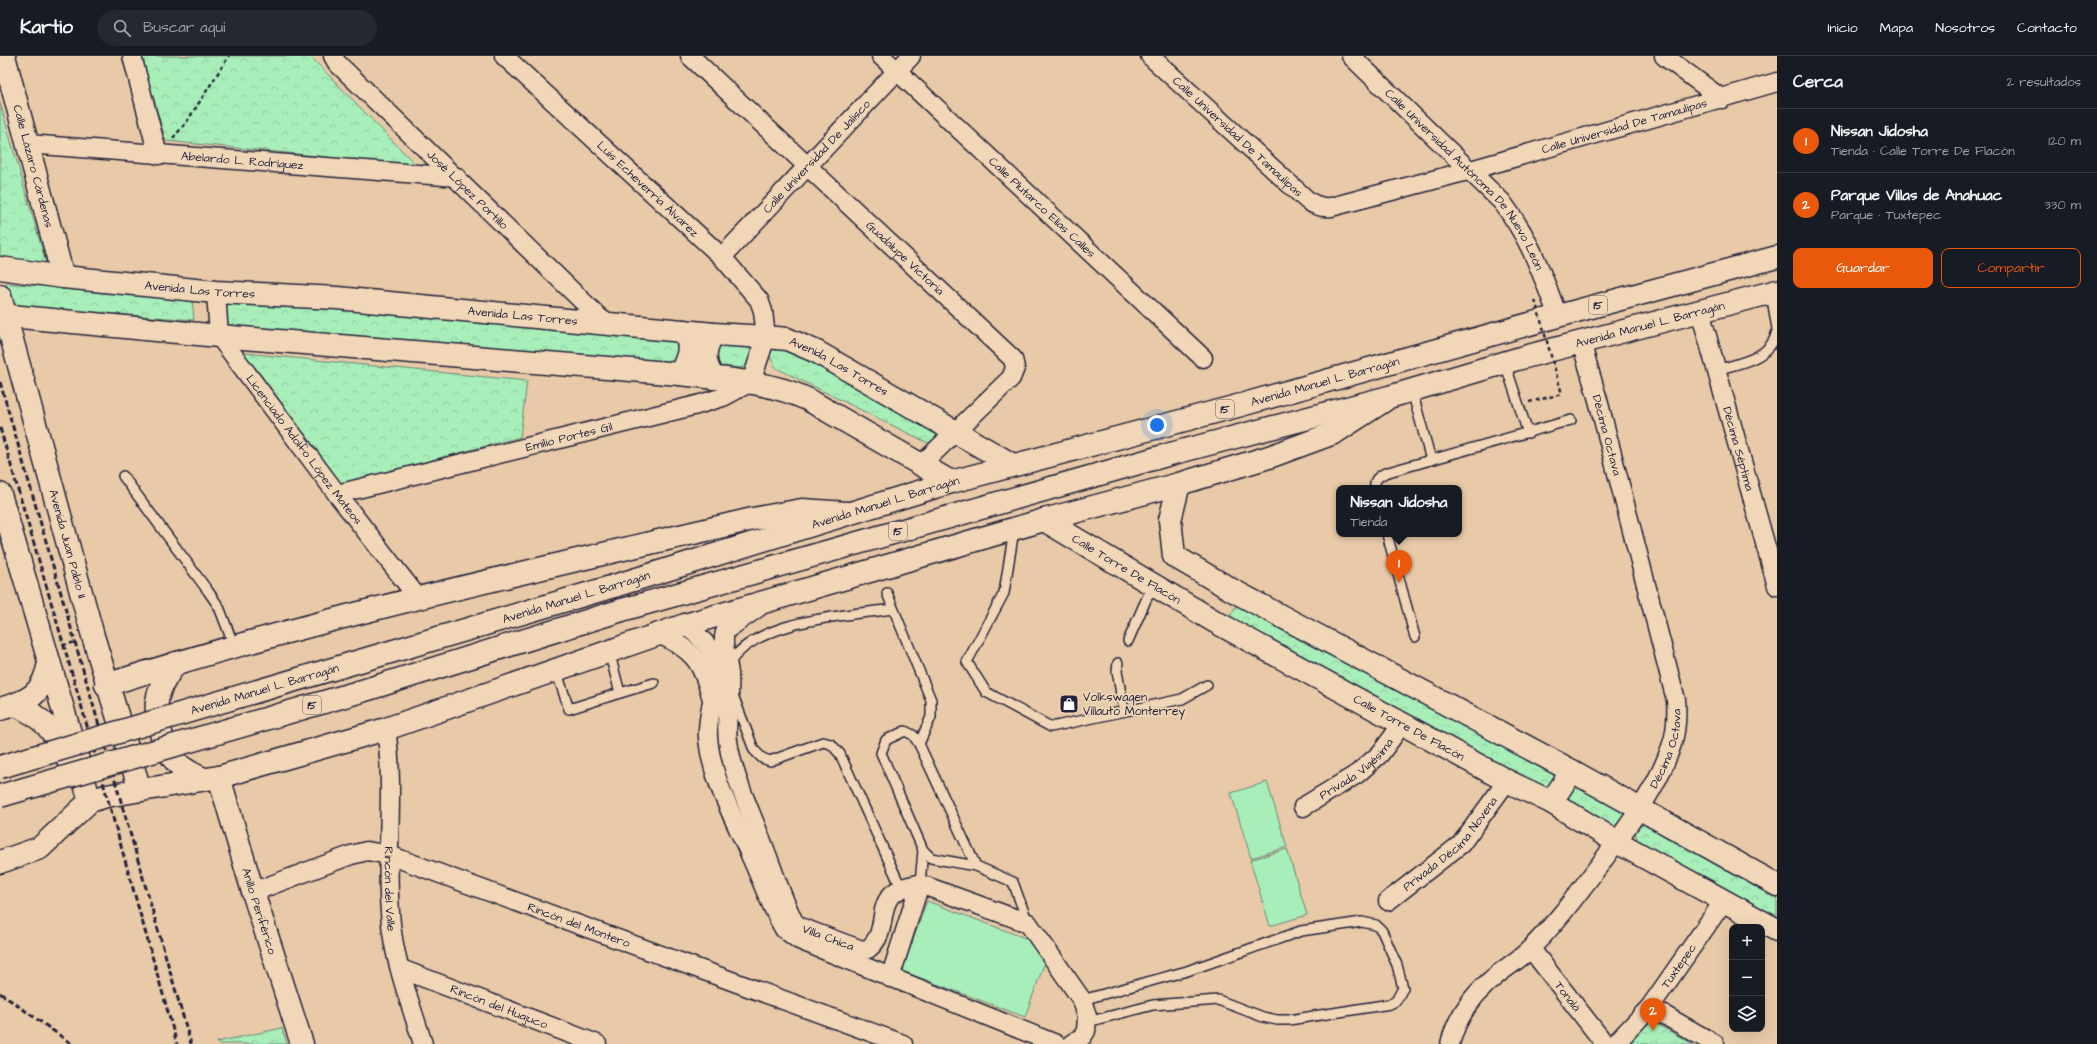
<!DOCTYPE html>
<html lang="es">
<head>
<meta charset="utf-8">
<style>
  body { margin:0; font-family:"Architects Daughter",sans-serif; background:#242831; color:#f1f3f6 }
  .controls { position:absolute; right:12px; bottom:12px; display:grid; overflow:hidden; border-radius:8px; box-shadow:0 4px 16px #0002 }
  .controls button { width:36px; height:36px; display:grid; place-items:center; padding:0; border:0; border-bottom:1px solid #363941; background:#171b24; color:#f1f3f6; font:20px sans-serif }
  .you { position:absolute; left:1157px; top:369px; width:14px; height:14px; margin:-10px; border:3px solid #fff; border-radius:50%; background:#1a73e8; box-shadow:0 0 0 6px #1a73e833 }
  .badge { display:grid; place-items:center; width:26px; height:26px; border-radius:50%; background:#ea580c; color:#fff; font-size:13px; font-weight:700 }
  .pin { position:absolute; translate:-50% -33px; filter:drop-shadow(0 1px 2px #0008) }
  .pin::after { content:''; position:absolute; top:21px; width:14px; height:12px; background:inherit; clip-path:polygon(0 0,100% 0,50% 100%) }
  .popup { position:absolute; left:1336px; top:429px; width:126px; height:52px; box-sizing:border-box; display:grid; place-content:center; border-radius:8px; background:#171b24; filter:drop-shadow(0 1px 3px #0005); font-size:13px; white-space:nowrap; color:#9ea1a6 }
  .popup b { font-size:15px; color:#f1f3f6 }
  .popup::after { content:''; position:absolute; left:50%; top:100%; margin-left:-8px; border:8px solid transparent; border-top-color:#171b24 }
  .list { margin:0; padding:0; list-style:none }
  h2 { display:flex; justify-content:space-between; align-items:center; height:52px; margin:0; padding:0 16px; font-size:17px }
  h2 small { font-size:13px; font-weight:400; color:#9ea1a6 }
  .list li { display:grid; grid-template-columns:26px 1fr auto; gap:12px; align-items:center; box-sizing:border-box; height:64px; padding:0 16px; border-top:1px solid #363941 }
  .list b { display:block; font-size:15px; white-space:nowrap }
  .list p { margin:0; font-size:13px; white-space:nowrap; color:#9ea1a6 }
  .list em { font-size:13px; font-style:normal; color:#9ea1a6 }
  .actions { display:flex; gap:8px; padding:12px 16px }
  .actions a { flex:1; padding:9px 0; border:1px solid #ea580c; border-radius:8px; text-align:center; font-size:14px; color:#ea580c }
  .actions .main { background:#ea580c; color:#fff }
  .icon { flex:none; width:22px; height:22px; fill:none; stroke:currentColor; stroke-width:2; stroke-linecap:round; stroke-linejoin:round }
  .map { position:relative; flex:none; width:1777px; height:988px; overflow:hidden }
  header { display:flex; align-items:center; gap:24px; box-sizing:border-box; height:56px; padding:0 20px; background:#171b24; border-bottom:1px solid #363941 }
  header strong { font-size:19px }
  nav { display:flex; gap:22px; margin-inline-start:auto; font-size:14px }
  .search { width:280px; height:36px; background:#242831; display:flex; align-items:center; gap:10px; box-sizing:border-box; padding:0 14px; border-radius:22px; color:#9ea1a6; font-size:15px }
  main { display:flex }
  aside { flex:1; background:#171b24 }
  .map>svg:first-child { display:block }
  .forest { fill:url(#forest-crowns); stroke:#65887a }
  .pitch { fill:#a8eeb9; stroke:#65887a }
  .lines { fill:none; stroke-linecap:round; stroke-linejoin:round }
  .lane-casing { stroke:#22223b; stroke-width:12 }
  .street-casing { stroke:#22223b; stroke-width:21 }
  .secondary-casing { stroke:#22223b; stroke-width:25 }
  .highway-casing { stroke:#22223b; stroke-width:25 }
  .path { stroke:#22223b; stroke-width:2.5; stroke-dasharray:4 3; stroke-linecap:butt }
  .lane { stroke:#f1d7b8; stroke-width:9 }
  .street { stroke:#f1d7b8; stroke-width:18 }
  .secondary { stroke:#f1d7b8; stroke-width:22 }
  .highway { stroke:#f1d7b8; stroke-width:22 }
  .rail { stroke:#22223b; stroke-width:3; stroke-dasharray:6 3; stroke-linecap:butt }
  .highway-bridge-casing { stroke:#22223b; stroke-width:25; stroke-linecap:butt }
  .path-bridge { stroke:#22223b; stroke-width:2.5; stroke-dasharray:4 3; stroke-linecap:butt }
  .highway-bridge { stroke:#f1d7b8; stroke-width:22 }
  .labels { text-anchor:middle; stroke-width:3.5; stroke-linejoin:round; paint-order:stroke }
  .shield { fill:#f1d7b8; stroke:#605860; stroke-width:1 }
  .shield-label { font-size:11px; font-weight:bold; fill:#22223b }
  .street-label { font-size:12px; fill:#22223b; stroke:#f1d7b8 }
  .poi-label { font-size:12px; fill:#22223b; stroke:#f1d7b8; text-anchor:start }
</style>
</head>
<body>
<header>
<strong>Kartio</strong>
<div class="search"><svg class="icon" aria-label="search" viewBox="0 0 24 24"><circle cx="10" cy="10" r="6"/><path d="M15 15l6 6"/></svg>Buscar aquí</div>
<nav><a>Inicio</a><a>Mapa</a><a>Nosotros</a><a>Contacto</a></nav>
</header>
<main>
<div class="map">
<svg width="1777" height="988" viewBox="0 0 1777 988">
  <defs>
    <pattern id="forest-crowns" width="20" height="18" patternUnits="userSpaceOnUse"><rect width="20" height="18" fill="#a8eeb9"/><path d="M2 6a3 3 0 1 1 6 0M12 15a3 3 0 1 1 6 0" fill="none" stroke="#90cca0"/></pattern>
  </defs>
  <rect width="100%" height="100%" fill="#e8caa8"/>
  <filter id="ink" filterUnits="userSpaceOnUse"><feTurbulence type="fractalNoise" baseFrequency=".025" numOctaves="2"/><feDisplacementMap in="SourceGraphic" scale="8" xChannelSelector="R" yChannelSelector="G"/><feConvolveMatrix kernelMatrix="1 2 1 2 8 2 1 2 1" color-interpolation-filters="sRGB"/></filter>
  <g filter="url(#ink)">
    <g class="forest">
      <path d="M141,0h169l107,110 -251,-25z"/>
      <path d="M0,47l46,160 -46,-3z"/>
      <path d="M6,227l186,16 2,21 -183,-14z"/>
      <path d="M224,242l451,38 7,7 -7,20 -449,-38z"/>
      <path d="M717,289l32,2c4,9 3,14 -3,21l-32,-2z"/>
      <path d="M775,291l30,4 135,82 -2,4 -10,6 -152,-75 -6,-11 1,-7z"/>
      <path d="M244,297l283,28 -7,56 -180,47z"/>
      <path d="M1239,545l320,177 -15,17 -316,-175z"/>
      <path d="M1576,725l52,34 -13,14 -50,-24z"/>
      <path d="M1646,767l131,71v26l-139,-78 -3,-10 3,-4z"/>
      <path d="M1647,963l46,25h-68z"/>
      <path d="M282,972l5,16h-69l-1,-2z"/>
    </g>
    <g class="pitch">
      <path d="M1267,726l20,65 -36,11 -20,-65z"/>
      <path d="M1287,793l20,66 -37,11 -20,-66z"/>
      <path d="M927,845l106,40 13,18 -21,58 -123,-46z"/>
    </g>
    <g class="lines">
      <g class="lane-casing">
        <g id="lane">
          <path d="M1771,237l6,36"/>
          <path d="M1505,307l23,70"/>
          <path d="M1716,314c24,-7 55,-11 61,-39"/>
          <path d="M1412,335l19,69"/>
          <path d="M123,420l85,115 11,16 15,39"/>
          <path d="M1375,432c-1,-9 3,-11 10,-15l186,-53"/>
          <path d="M1014,474l-10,63 -37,69 19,30 65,35 131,-28 25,-14"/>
          <path d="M1387,478l28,103"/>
          <path d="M887,537l44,107v17l-12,27"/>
          <path d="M1128,585l25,-57"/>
          <path d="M1118,607l-1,8 7,40"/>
          <path d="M729,608c28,-45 116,-48 164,-55"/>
          <path d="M556,614l13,39 51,-16 -11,-42"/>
          <path d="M620,637l34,-10"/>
          <path d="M733,639l21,55 8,8 8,3 53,-19 8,2 9,10 58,127 7,5"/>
          <path d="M976,810l-57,-122 -6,-9 -8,-4 -19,9 -5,13 42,97 8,8 45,8 37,16 15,41"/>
          <path d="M920,828l3,-34"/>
          <path d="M1082,944l105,-29 114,-40 61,-9 14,3 6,6 15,34 6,23 -7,13 -6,3 -101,16h-12l-14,-3 -45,-17 -65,5 -66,17"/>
        </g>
      </g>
      <g class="street-casing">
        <g id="street">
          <path d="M132,0l26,99"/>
          <path id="s1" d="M333,0l4,7 268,260"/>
          <path id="s2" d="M690,0l323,303 2,9 -4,10 -90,87"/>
          <path id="s3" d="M881,0l322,302"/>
          <path id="s4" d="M1150,0l157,144c8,6 15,8 24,7l140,-37 306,-88"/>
          <path id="s5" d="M1351,0l151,146c29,38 39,70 56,114"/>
          <path d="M1664,0l58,43"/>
          <path id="s6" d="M28,88l429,33"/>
          <path id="s7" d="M722,201l189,-201"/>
          <path id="s8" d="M216,236l3,44 118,158 81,104"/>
          <path id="s9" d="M1700,255l77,275"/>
          <path id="s10" d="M337,438l360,-89 26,-8 28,-15 15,-45 -3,-26 -4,-11 -37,-43 -218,-201"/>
          <path id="s11" d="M759,551l-33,23c-6,11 2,31 3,44 2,23 -4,45 -1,67 4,32 20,64 31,93 12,29 21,60 35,88l6,5 62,23 6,-1c28,-22 -3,-58 52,-65l108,39 54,77 5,16 -1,15 -4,6 -11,7"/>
          <path d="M685,569c12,9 25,20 30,34 6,19 -9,55 -7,78 3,42 27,82 43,120 11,24 20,50 33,72l15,11 257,104"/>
          <path d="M659,578c34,16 42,26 52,62"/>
          <path id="s12" d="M386,673c10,67 -3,136 6,203 5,37 20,76 31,112"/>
          <path id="s13" d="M1303,751l54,-33 23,-20 23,-31"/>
          <path id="s14" d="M253,836l98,-37 16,-4 22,4 514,189"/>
          <path id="s15" d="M1388,845l73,-57 46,-63"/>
          <path id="s16" d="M1531,893l74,95"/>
          <path id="s17" d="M401,913l196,75"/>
          <path d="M890,922l30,-94"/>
          <path d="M1650,951l65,37"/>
          <path id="s18" d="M1450,988c7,-28 24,-51 47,-69 11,-9 25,-17 35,-28 26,-26 47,-55 69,-84 27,-37 57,-75 71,-119 5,-15 5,-29 4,-44l-78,-300 -17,-58"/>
          <path id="s19" d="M1615,988l35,-37 73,-105"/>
        </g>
      </g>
      <g class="secondary-casing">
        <g id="secondary">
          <path id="s20" d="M4,0l59,221"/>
          <path id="s21" d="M0,212l63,9 153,15 121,6 377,36 52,3 21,2 30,13 196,113"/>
          <path id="s22" d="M0,240l93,340 47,154"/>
          <path d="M0,259l219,21 461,38c43,5 88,7 127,25l144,83"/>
          <path d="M680,318c8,-16 13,-27 4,-43"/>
          <path d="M714,322c-11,-14 -11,-30 0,-44"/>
          <path d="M1179,428l-9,36 4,36 58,34 340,181 205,114"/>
          <path d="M0,438l90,307"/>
          <path id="s23" d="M1044,464l170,101 293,160 44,21 66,40 160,88"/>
          <path d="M176,607c-7,10 -15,20 -18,33 -5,19 5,53 19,67 8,7 17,12 27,16"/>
          <path d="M106,629c213,-68 430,-115 647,-166l49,-9 45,3"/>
          <path d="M16,649c28,13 39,27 52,55"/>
          <path d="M0,653c30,-8 43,-15 49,-46"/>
          <path id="s24" d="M219,721l34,115 49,152"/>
          <path d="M1551,746l21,-31"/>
          <path d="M0,806l40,-14 50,-47 16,-5 113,-19 167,-48 299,-104 359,-105 135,-36 90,-27 65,-24 51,-33"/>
        </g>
      </g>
      <g class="highway-casing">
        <g id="highway">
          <path id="s25" d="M614,530l337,-104 290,-77 317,-89 219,-59"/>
          <path id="s26" d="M622,554l552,-157 215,-56 128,-38 260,-68"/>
        </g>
      </g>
      <g class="path">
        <path d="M173,82l13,-15 43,-67"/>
        <path d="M1529,346l33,-8"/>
        <path d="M63,589l13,-3"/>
      </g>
      <use href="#lane" class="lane"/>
      <use href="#street" class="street"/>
      <use href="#secondary" class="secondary"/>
      <use href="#highway" class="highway"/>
      <g class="rail">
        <path d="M0,326l191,662"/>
        <path d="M0,372l78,266 99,350"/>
        <path d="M0,937l72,51"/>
      </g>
      <g class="highway-bridge-casing">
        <g id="highway-bridge">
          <path id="s27" d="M0,711l614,-181"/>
          <path d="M0,740l362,-105 260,-81"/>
        </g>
      </g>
      <path class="path-bridge" d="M1535,244l27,94"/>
      <use href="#highway-bridge" class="highway-bridge"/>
    </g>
  </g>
  <defs>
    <g id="shop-square" transform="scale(1)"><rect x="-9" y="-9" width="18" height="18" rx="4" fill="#22223b" stroke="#f1d7b8"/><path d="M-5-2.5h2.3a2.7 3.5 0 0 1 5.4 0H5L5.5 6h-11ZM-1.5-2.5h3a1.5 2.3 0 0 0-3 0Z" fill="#fff"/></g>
  </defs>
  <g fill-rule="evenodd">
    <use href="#shop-square" x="1069" y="648"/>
  </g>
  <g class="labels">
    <g class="shield">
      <rect x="1589" y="240" width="18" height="18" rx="3"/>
      <rect x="1216" y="344" width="18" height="18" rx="3"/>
      <rect x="889" y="466" width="18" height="18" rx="3"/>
      <rect x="303" y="640" width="18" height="18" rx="3"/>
    </g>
    <g class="shield-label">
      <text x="1598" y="253">15</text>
      <text x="1225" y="357">15</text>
      <text x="898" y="479">15</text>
      <text x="312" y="653">15</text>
    </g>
    <g class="street-label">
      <text dy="4" stroke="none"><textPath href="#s4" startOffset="543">Calle Universidad De Tamaulipas</textPath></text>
      <text dy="4" stroke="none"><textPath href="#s4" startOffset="119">Calle Universidad De Tamaulipas</textPath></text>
      <text dy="4" stroke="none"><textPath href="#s7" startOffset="138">Calle Universidad De Jalisco</textPath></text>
      <text dy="4" stroke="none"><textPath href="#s6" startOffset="215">Abelardo L. Rodríguez</textPath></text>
      <text dy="4" stroke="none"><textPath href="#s20" startOffset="114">Calle Lázaro Cárdenas</textPath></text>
      <text dy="4" stroke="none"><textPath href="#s5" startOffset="169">Calle Universidad Autónoma De Nuevo León</textPath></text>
      <text dy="4" stroke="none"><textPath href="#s1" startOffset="190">José López Portillo</textPath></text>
      <text transform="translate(648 133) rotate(43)" y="4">Luis Echeverría Álvarez</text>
      <text dy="4" stroke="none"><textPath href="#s3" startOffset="221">Calle Plutarco Elías Calles</textPath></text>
      <text dy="4" stroke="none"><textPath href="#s2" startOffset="295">Guadalupe Victoria</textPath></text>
      <text dy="4" stroke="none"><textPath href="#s21" startOffset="201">Avenida Las Torres</textPath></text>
      <text dy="4" stroke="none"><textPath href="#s21" startOffset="525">Avenida Las Torres</textPath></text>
      <text dy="4" stroke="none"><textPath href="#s26" startOffset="1067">Avenida Manuel L. Barragán</textPath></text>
      <text dy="4" stroke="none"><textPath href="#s21" startOffset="849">Avenida Las Torres</textPath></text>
      <text dy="4" stroke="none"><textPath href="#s25" startOffset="740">Avenida Manuel L. Barragán</textPath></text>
      <text transform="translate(1607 379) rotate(75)" y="4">Décima Octava</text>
      <text dy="4" stroke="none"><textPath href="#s10" startOffset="239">Emilio Portes Gil</textPath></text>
      <text dy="4" stroke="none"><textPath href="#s9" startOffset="143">Décima Séptima</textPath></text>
      <text dy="4" stroke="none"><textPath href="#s8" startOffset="186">Licenciado Adolfo López Mateos</textPath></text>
      <text dy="4" stroke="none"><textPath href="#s25" startOffset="284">Avenida Manuel L. Barragán</textPath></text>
      <text dy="4" stroke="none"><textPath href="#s22" startOffset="257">Avenida Juan Pablo II</textPath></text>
      <text dy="4" stroke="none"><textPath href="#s23" startOffset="96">Calle Torre De Flacón</textPath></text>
      <text transform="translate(576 541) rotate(-17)" y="4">Avenida Manuel L. Barragán</text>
      <text dy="4" stroke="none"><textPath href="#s27" startOffset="276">Avenida Manuel L. Barragán</textPath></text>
      <text dy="4" stroke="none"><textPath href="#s23" startOffset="420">Calle Torre De Flacón</textPath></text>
      <text dy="4" stroke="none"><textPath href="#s18" startOffset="372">Décima Octava</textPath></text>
      <text dy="4" stroke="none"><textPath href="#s13" startOffset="66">Privada Vigésima</textPath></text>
      <text dy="4" stroke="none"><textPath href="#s15" startOffset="85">Privada Décima Novena</textPath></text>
      <text dy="4" stroke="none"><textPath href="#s12" startOffset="160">Rincón del Valle</textPath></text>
      <text dy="4" stroke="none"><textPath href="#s24" startOffset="140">Anillo Periférico</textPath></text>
      <text dy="4" stroke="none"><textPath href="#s14" startOffset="346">Rincón del Montero</textPath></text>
      <text dy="4" stroke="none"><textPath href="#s11" startOffset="383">Villa Chica</textPath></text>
      <text dy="4" stroke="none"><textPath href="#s19" startOffset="101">Tuxtepec</textPath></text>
      <text dy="4" stroke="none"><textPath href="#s16" startOffset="60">Tonalá</textPath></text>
      <text dy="4" stroke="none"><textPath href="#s17" startOffset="105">Rincón del Huajuco</textPath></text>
    </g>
    <g class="poi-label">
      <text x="1083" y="645">Volkswagen<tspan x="1083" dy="14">Villauto Monterrey</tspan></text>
    </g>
  </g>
</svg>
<div class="controls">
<button>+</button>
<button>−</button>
<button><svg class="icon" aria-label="layers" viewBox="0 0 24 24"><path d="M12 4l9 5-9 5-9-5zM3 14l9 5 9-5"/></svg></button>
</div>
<div class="you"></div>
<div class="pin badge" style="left:1399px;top:527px">1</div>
<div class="popup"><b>Nissan Jidosha</b>Tienda</div>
<div class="pin badge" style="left:1653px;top:975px">2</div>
</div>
<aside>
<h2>Cerca<small>2 resultados</small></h2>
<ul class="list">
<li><span class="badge">1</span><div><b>Nissan Jidosha</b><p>Tienda · Calle Torre De Flacón</p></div><em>120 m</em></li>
<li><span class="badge">2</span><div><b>Parque Villas de Anahuac</b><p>Parque · Tuxtepec</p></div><em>330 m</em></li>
</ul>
<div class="actions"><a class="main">Guardar</a><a>Compartir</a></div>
</aside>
</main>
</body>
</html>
